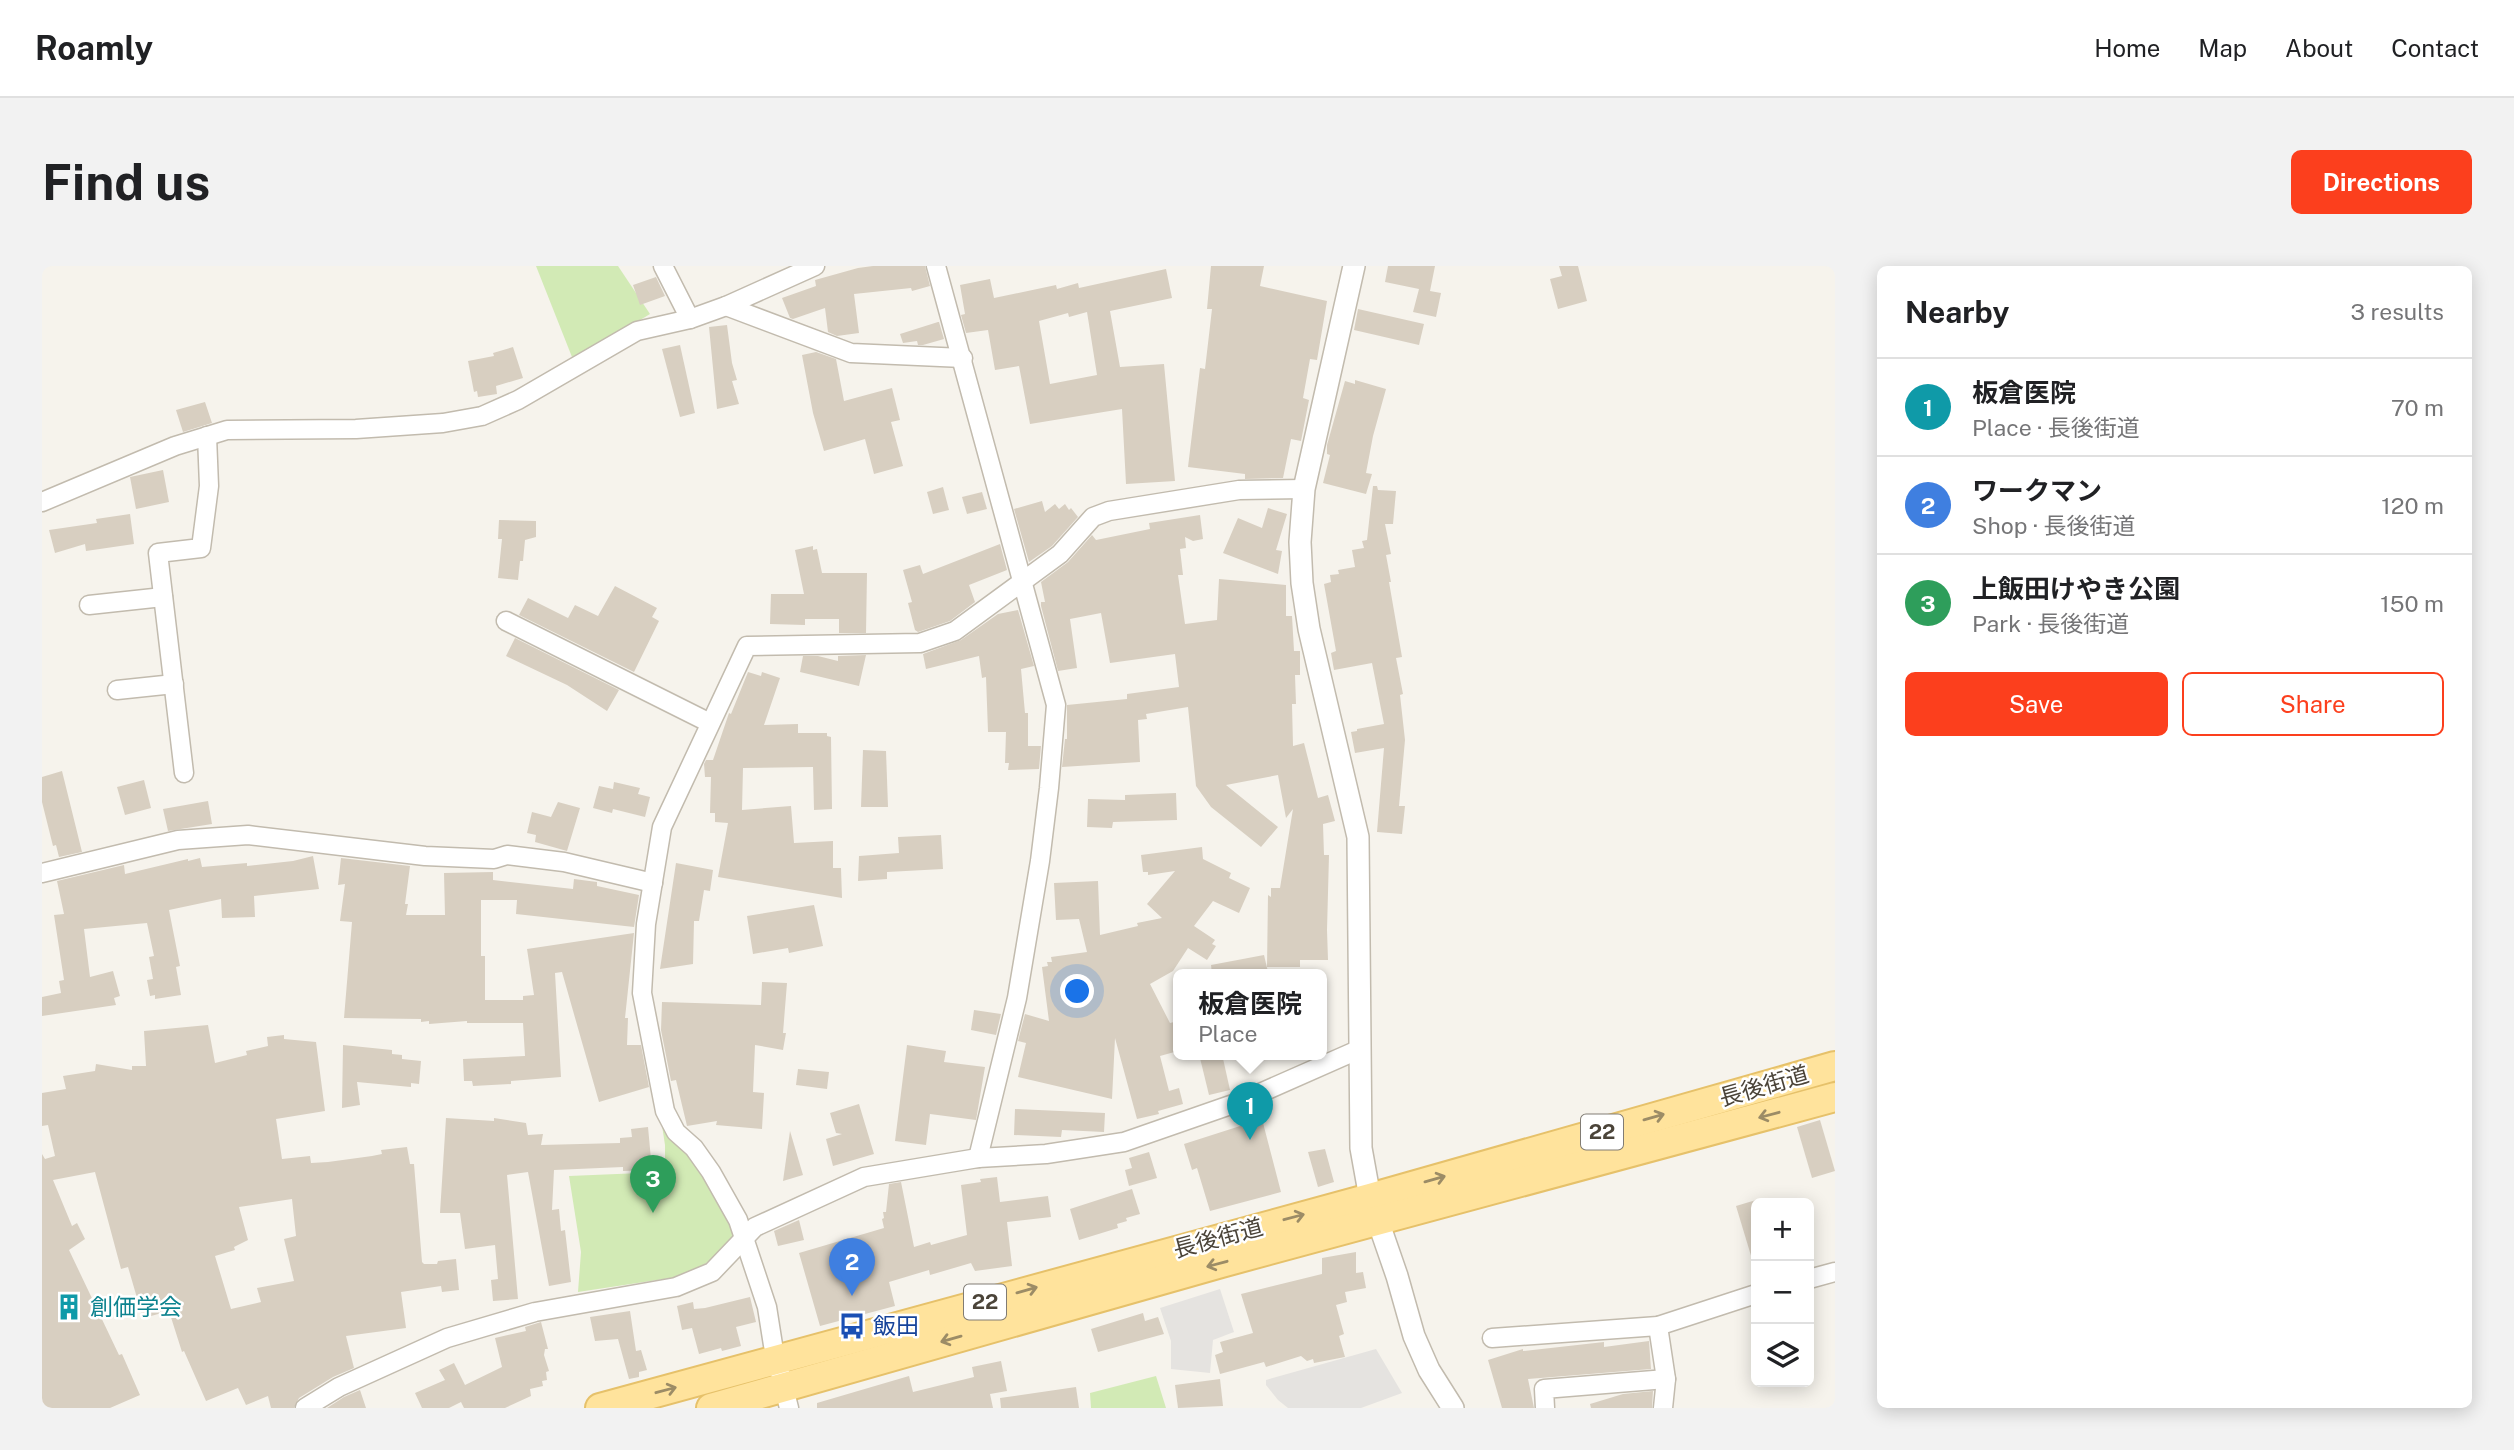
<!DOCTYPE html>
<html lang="en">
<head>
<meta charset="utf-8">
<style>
  body { margin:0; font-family:"Public Sans","Noto Sans JP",sans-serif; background:#f2f2f2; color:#202124 }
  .controls { position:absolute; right:21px; bottom:21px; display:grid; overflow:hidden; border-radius:10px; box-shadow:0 4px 18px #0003 }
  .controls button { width:63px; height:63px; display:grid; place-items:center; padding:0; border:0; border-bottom:2px solid #e0e0e0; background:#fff; color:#202124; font:35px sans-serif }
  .you { position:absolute; left:1036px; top:726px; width:24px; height:24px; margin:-18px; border:5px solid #fff; border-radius:50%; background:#1a73e8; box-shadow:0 0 0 10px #1a73e833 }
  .badge { display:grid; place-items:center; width:46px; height:46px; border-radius:50%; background:#fc3f1d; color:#fff; font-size:23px; font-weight:700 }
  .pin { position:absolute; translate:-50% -58px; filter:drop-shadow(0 2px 4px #0008) }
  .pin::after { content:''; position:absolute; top:37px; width:24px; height:21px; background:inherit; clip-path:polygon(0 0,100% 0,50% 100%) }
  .popup { position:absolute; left:1131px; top:703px; width:154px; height:91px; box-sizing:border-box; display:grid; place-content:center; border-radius:10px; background:#fff; filter:drop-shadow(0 2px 5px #0005); font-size:23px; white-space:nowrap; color:#757577 }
  .popup b { font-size:26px; color:#202124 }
  .popup::after { content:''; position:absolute; left:50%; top:100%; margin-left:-14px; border:14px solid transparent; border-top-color:#fff }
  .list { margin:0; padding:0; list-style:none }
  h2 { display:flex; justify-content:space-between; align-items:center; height:91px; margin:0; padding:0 28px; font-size:30px }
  h2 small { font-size:23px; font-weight:400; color:#757577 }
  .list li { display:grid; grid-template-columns:46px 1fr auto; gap:21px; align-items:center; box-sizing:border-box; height:98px; padding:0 28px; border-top:2px solid #e0e0e0 }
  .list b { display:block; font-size:26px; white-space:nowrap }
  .list p { margin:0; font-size:23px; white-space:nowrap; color:#757577 }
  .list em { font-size:23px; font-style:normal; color:#757577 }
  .actions { display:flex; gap:14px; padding:21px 28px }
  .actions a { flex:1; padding:16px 0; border:2px solid #fc3f1d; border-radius:10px; text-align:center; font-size:24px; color:#fc3f1d }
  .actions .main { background:#fc3f1d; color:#fff }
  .icon { flex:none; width:38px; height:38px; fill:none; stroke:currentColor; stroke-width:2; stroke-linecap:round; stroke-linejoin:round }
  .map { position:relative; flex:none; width:1793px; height:1142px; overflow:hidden; border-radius:10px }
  header { display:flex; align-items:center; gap:42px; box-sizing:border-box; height:98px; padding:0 35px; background:#fff; border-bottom:2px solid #e0e0e0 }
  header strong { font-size:33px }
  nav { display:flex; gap:38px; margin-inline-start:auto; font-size:24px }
  .intro { display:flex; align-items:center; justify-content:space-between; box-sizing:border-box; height:168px; padding:0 42px }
  h1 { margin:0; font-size:49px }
  .button { padding:18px 32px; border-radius:10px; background:#fc3f1d; color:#fff; font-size:24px; font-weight:700 }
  main { display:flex; gap:42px; padding:0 42px }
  aside { flex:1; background:#fff; border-radius:10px; box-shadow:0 4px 18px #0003 }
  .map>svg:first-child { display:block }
  .green { fill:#d2eab5 }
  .parking { fill:#e5e3e0 }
  .building { fill:#d8cfc1; fill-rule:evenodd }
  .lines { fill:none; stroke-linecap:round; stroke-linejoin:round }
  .minor-casing { stroke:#c2bbae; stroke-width:21 }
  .tertiary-casing { stroke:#c2bbae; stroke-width:24 }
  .primary-casing { stroke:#e6c16a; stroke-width:32 }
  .minor { stroke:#fff; stroke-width:18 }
  .tertiary { stroke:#fff; stroke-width:21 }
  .primary { stroke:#ffe39c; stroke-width:28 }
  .oneway { stroke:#9c8c66 }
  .labels { text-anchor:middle; stroke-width:5; stroke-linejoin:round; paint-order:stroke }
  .shield { fill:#fff; stroke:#817c74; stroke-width:2 }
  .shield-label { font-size:21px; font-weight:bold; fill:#4b4439 }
  .street-label { font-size:23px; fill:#4b4439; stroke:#fff }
  .culture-label { font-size:23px; fill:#0d838f; stroke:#fff; text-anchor:start }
  .transit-label { font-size:23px; fill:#164399; stroke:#fff; text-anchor:start }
</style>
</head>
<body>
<header>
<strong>Roamly</strong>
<nav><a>Home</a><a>Map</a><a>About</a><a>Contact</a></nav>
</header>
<div class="intro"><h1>Find us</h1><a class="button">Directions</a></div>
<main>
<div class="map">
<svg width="1793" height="1142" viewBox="0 0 1793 1142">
  <rect width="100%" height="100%" fill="#f6f3ec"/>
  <g class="green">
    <path d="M494,0h82l32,48 -49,30 -29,13z"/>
    <path d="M619,853l41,46 37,68 -36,33 -26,11 -99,15 3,-40 -12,-76 96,-4v-27z"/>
    <path d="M1114,1110l10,32h-75l-1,-15z"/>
  </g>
  <g class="parking">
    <path d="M1178,1023l14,43 -21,8 -3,33 -39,-4v-28l-11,-33z"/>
    <path d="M1334,1083l26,44 -41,15h-73l-10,-8 -12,-15v-5z"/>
  </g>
  <g class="building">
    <path d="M831,0h52l5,20 -18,5 -1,-3 -57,6 5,39 -22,3 -9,-4 -3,-24 -32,11 -3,-1 -8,-20 34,-12 -1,-6 43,-12z"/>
    <path d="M1169,0h53l-4,20 67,15 -10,59 -7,-1 -7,39 6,2 -8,41 -10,-2 -8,39 -38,1v-5l-57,-7 12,-99 5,1 7,-60h-5z"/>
    <path d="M1346,0h47l-5,25 11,2 -5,24 -23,-5 6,-23 -34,-7z"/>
    <path d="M1517,0h19l9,35 -29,8 -8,-30 12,-3z"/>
    <path d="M1124,3l6,29 -62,13 10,56 44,-3 11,117 -49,3 -4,-75 -92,15 -11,-58 -24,4 -7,-40 -22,3 -5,-18 4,-1 -5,-29 30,-6 4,19 62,-13 1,4 21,-6 1,5zM1045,46l10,63 -47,9 -11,-63 29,-8 1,4z"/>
    <path d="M614,11l9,19 -25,9 -7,-20z"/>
    <path d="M1316,43l66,15 -5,21 -65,-15z"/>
    <path d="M896,56h1l5,17 -21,6h-5l-1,-4 -14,2 -3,-9z"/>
    <path d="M685,59l5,38 5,17 -5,1 7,23 -22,5 -8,-82z"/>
    <path d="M638,79l15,68 -15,4 -18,-68z"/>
    <path d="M471,81l10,31 -27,8 1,8 -19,3 -1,-6 -3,1 -6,-31 26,-5 -1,-3z"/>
    <path d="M774,86l20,7 8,42 48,-13 8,32 -9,2 12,44 -29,8 -9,-35 -41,12 -11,-38 -11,-58z"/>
    <path d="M1313,114l31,9 -13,47 -7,37 6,1 -6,20 -43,-11 7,-28 -3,-1v-9l18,-64 10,3z"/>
    <path d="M163,136l7,21 -29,9 -7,-22z"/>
    <path d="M121,204l6,32 -33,7 -6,-32z"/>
    <path d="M1331,220h4l1,4 18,1 -3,33h-8l6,30 -5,1 5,27h-2l13,75 -6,1 7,36 -3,1 5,45 -6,66h6l-3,28 -25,-2 7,-84 -29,5 -4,-21 6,-1v-2l27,-5 -12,-61 -38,7 -3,-17 5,-2 -12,-67 7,-2 -1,-7 9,-1 -1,-4 17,-3 -3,-17 12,-2 -2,-7 5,-1z"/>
    <path d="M901,221l6,23 -16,4 -6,-22z"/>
    <path d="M940,226l5,17 -20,5 -5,-17z"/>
    <path d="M1000,235l3,11 10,-8 4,5 6,-5 4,6 2,-2 7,9 -26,29 -23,16 -15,-53z"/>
    <path d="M1226,242l19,6 -11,36 6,1 -4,23 -55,-21 15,-35 24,10z"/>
    <path d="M88,248l4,30 -48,7 -1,-7 -30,9 -6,-23 48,-7 -1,-4z"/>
    <path d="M1158,249l3,24 -10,2 -8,-4 1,11 -6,1 3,26h-5l7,49 32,-4 2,-41 67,6v31h6l2,35h6v24h-5l1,29h-4l1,42 11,-3 14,55 10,-3 7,26 -12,3 1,31h5l-2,75 1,30h-28v7h-33l1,-72 3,2v-9h9l13,-79 -7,9 -8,-43 -52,10 52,42 -17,20 -50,-40 -15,-21 -8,-79 -42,7 1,5 -9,1 2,42 -78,5 3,-28h2v-34l60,-6v-5l52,-7 -4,-33 -65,9 -9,-50 -31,6 7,49 -19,3 -17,-65v-4h4l-4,-20 27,-20 24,-27 4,5 54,-11 -1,-6z"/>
    <path d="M457,254l37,1v16l-11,3 -2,21h-3l-2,19 -20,-2 4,-39h-4z"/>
    <path d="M958,278l7,26 -38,15 6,17 -25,19 -32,11 -3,-2 -7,-27 4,-1 -9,-32 17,-5 3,9z"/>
    <path d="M771,280v4l4,-1 5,24h45l-1,60h-27v-14h-34v6l-35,-1 1,-30h33l-9,-44z"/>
    <path d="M573,320l42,22 -5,9 7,4 -25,51 -115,-57 9,-17 40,20 7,-13 23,11z"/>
    <path d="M976,344l16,56 -13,3 4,44h3v33h13l-2,23 -31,1 1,-7h-4l1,-31h-18l-2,-55 -4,1 -3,-22 -53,13 -3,-15 38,-14 37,-26z"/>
    <path d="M473,372l104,52 -12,21 -40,-26 -61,-29z"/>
    <path d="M824,389l-7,31 -59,-14 3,-16h15l20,5v-5z"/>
    <path d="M706,406l13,4 1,-4 18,6 -16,47 34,-1v9h29v3l4,1 1,72 -18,1 -1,-43 -70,1 -1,42 49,-4 3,37 39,-2v27h8l1,30 -124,-21 10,-54 -13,-1v-9h-5l1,-36h-6l-1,-13 2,-4h7l16,-47 2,1z"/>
    <path d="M821,484l23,1 2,56h-27z"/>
    <path d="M20,505l20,81 -23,5 -3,-12 -3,1 -11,-44v-25z"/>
    <path d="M102,514l7,28 -26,7 -8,-28z"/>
    <path d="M572,516l26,6 -2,6 12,3 -5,20 -32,-8 -1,4 -19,-5 6,-22 14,3z"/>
    <path d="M1134,527l1,27 -64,2 -1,6 -25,-1 1,-28 37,1v-5z"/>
    <path d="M166,535l4,23 -44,7 -5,-22z"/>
    <path d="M516,536l22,6 -13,43 -32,-9 1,-7 -9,-2 5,-21 19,5z"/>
    <path d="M899,569l2,34 -56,3v7l-29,2 1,-25 40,-3 -1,-16z"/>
    <path d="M1160,581l1,12 28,14 -2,5 21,10 -11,25 -26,-12 -19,25 21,14 -3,4 4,2 -9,14 -19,-12 -15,23 -23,13 20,39 4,-1 4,17v12l-18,5 9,35 10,-3 4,16 -25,7 1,3 -22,5 -22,-81 -3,61 -94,-22 8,-34 -8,-2 7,-27 24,7 -7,-54 6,-1 -1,-4h5l-1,-5 36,-5 -8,-33 -23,1 -2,-37 44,-2 2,54 38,-9 -1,-3 25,-5 -15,-14 28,-33 -27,4v-3h-5l-2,-17z"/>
    <path d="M271,590l6,33 -65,7 1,21 -33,1 -1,-19 -52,11 11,56 -4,1 5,28 -26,4v-4l-5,1 -3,-16 6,-1 -4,-22 5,-1 -7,-33 -63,6 6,48 23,-6 7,25 -6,2 2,7 -74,11v-19l19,-4 -2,-12 5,-1 -10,-65 10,-1 -7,-33 67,-16 1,9 63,-15v2l12,-3 2,9 45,-4v3l46,-5z"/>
    <path d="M299,592l69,8 -5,38h3l-2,11h39l-1,-42 49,-1v8l80,9 1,-10 23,3v4l42,9 -5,32 -118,-13 1,-14h-36v56h4v44h38v-4l11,-1 -7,-46 107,-16 -9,85h3l-1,27h14l8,42 -50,15 -37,-130 -7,1 6,104 -50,4v3l-38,2 -1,-5h-8l-1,-22 62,-3 -2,-33h-56v-2l-38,3v-3l-8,1v-3l-77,-1 8,-96 -12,-1 5,-37 -7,1z"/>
    <path d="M634,597l37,7 -3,21 -6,-1 -5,31h-5l-1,43 -33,5z"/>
    <path d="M772,639l9,41 -34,7 -1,-5 -35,6 -6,-38z"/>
    <path d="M1222,689l4,17 -56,2 -1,-9z"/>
    <path d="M720,716l25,1 -4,50h3l-3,17 -28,-5 -2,47 11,1 -2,36 -46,-4 1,-4 -30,5 -11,-46 -5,1 -10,-51 1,-28 99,3z"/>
    <path d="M932,744l27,4 -5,21 -25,-5z"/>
    <path d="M166,759l7,38 32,-8 -1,-4 22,-5 -1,-9 17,-2v4l32,3 9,69 -49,8 6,40 28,-3 1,7 17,-1 44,-6 10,-2 -1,-4 26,-3 3,17h4l8,98 2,2h13l1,-3 18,-2 3,31 -17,2 -1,-6 -40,6 5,36 -60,8 8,32 -21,9 -34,21 -5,10h-23l-3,-12 -22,9 -8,-17 -32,13 -22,-50 -2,1 -13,-41 -18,5 -1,-4 -8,3 -14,-48 -7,2 -26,-97 -42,8 19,46 5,-3 8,16 -16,11 50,105 3,-1 18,41 -30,13h-68v-254l3,5 10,-3 -7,-31 -6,1v-33l24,-4 -3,-13 32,-5 1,-7 36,6v-4h14l-2,-35zM250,933l4,37 -12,3 10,42 -37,7 4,14 -30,7 -16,-53 20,-6 -1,-3 14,-7 -9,-33z"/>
    <path d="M301,779l49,5v4l10,1v4l19,2 -2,23 -8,-1v4l-54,-5 3,23 -18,3z"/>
    <path d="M865,779l39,6 -2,11 41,5 -9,53 -46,-6 -4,31 -31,-4z"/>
    <path d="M1157,788h23l8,36 -21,5z"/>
    <path d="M756,803l31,3 -2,17 -31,-4z"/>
    <path d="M817,838l15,50 -41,12 -7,-27 16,-5 -6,-1 -6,-20z"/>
    <path d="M973,843l90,4 -1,19 -42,-2 -1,7 -47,-2z"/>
    <path d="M404,852l48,3v-3l32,5 2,12 15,-1 -2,11 79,-2v-5l12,-1 -1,-8 17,-2 4,43 -29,1v-4l-69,3 -2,40 7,-1 2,22 4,-1 6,52 -22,4 -21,-114 -21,3 11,124 -25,2 -2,-21 7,-1 -3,-34 -30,4 -5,-36h-20z"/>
    <path d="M1220,853l19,73 -71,19 -13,-43 -5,2 -8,-26z"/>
    <path d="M1778,854l15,51 -23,7 -15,-51z"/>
    <path d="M748,865l13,44 -20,6z"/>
    <path d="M1283,883l9,33 -16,5 -10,-35z"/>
    <path d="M1107,886l8,26 -28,8 -4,-16 7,-2 -3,-10z"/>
    <path d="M955,911l3,25 48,-6 3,21 -44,5 5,44 -37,5 -4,-8 -41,12 -1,-5 -40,12 6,24 -75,20 -21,-73 85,-25 -2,-9 2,-1 -1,-6h3l3,-28 12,-2 13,65 16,-5 1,3 36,-10 -6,-50 20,-3 -1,-3z"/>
    <path d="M1090,923l8,25 -14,4 1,3 -10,3 1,4 -39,12 -9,-31z"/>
    <path d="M1714,934v59h-4l-16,-53z"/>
    <path d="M757,954l5,20 -26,6 -4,-15z"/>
    <path d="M1314,986v21l7,-1 3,16 -21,4 2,10 -11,3 8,29 -5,2 6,21 -31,6 -1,-4 -6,2 -6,-5 -35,11 -2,-5 -44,12 -5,-19 8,-3 -3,-10 33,-9 -12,-39 81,-20v-16z"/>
    <path d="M708,1031l6,25 -20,5 5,19 -19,5 -1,-3 -22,6 -7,-26 -10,2 -5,-24 16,-4 1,7 11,-1z"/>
    <path d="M588,1045l6,40 5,-1 6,20 -8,2v5l-10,2 -11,-40 -23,2 -5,-24z"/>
    <path d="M1101,1047l2,8 13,-4 6,17 -66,18 -7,-23z"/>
    <path d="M499,1056l7,27h-3l-1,6 5,16 -3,1 1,8 -5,1 1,5 -13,3 1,7 -26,12h-41l-3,-6 -12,6h-27l-7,-15 30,-13 -6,-10 15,-7 11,22 37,-18 -7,-29 31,-7 -1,-4z"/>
    <path d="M1607,1075l2,28 -123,10 6,29h-32l-14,-48 35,-11v2l81,-9v5z"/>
    <path d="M959,1095l6,30 -17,3 3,14h-176v-5l92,-27 4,16 61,-15 -2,-10z"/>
    <path d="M1178,1113l3,27 -45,2 -3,-23z"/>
    <path d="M1034,1121l3,21h-78l-1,-10z"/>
    <path d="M318,1124l6,18h-39l17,-11z"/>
    <path d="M1611,1125l-1,17h-61l-1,-4 33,-10z"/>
  </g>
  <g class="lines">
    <g class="minor-casing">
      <g id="minor">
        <path d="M621,0l27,53"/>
        <path d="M894,0l120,439 -7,83 -9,73 -23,137 -39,160"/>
        <path d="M684,40l125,47 112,5"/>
        <path d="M0,236l133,-56 52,-16 129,-1 87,-6 39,-7 36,-16 119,-69 53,-12 36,-13 89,-40"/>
        <path d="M47,339l74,-8"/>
        <path d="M464,355l204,102"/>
        <path d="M75,424l57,-6"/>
        <path d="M142,507l-26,-220 43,-5 8,-62 -2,-50"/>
        <path d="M0,607l136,-33 70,-5 177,21 69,3 13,-4 57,7 89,21"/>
        <path d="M1767,1013l26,-7"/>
        <path d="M1616,1060l8,53 -3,29"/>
        <path d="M1450,1072l166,-12 98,-32"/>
        <path d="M263,1142l34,-21 108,-49 88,-26 141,-25 36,-15 43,-45 109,-50 114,-19 68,-4 78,-12 118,-41 118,-52"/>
        <path d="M747,1142l-16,-63 -6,-38 -29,-87 -27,-48 -17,-24 -18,-16 -11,-21 -23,-118 4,-69 16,-97 85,-181 173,-3 35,-12 105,-77 33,-37 16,-6 130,-21 65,-1"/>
        <path d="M1503,1142l-1,-19 122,-10"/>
      </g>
    </g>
    <g class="tertiary-casing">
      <path id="tertiary" d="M1312,0l-50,223 -4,53 2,41 7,46 49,208 3,311 9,50 27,78 17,60 15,34 24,38"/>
    </g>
    <g class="primary-casing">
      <g id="primary">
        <path d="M558,1142l770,-210 465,-132"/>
        <path d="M669,1142l510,-145 614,-166"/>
      </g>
    </g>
    <use href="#minor" class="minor"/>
    <use href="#tertiary" class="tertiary"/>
    <use href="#primary" class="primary"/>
  </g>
  <defs><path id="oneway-shaft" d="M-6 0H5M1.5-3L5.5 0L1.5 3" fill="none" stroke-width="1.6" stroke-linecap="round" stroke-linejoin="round" transform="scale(1.75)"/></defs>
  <g class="oneway">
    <use href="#oneway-shaft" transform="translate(1727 849) rotate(165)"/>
    <use href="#oneway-shaft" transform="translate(1612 851) rotate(-16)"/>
    <use href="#oneway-shaft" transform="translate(1393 913) rotate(-16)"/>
    <use href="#oneway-shaft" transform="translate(1252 951) rotate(-15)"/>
    <use href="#oneway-shaft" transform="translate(1175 998) rotate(165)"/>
    <use href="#oneway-shaft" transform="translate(985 1024) rotate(-16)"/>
    <use href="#oneway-shaft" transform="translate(909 1073) rotate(164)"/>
    <use href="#oneway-shaft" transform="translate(624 1124) rotate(-15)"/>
  </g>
  <defs>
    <g id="building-bare" transform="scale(2.1)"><path d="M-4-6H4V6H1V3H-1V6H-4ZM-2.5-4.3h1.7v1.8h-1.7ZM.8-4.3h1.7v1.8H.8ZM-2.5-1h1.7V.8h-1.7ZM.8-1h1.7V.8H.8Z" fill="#0f9aa8" stroke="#fff" stroke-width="2.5" paint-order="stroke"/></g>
    <g id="bus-bare" transform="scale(2.1)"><path d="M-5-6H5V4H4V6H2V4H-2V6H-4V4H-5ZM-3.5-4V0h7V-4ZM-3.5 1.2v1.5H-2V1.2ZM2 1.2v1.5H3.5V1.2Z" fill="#1a4fb4" stroke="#fff" stroke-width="2.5" paint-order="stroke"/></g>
  </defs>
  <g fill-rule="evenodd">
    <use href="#building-bare" x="27" y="1041"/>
    <use href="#bus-bare" x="810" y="1060"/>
  </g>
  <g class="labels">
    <g class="shield">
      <rect x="1539" y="848.5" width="42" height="35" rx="5"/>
      <rect x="922" y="1018.5" width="42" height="35" rx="5"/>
    </g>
    <g class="shield-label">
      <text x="1560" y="873">22</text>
      <text x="943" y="1043">22</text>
    </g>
    <g class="street-label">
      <text transform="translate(1722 820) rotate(-16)" y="8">長後街道</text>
      <text transform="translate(1176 972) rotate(-15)" y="8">長後街道</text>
    </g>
    <g class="culture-label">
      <text x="48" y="1049">創価学会</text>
    </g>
    <g class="transit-label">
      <text x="831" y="1068">飯田</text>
    </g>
  </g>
</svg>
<div class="controls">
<button>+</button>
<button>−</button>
<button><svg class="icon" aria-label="layers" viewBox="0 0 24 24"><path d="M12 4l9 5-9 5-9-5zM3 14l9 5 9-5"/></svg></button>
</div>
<div class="you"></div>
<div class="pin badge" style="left:1208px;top:874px;background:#0f9aa8">1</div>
<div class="popup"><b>板倉医院</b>Place</div>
<div class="pin badge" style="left:810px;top:1030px;background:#3f7fe0">2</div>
<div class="pin badge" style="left:611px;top:947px;background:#2e9e5b">3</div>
</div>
<aside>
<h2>Nearby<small>3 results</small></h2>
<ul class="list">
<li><span class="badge" style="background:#0f9aa8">1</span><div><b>板倉医院</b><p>Place · 長後街道</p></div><em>70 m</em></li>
<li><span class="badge" style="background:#3f7fe0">2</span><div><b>ワークマン</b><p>Shop · 長後街道</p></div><em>120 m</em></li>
<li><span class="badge" style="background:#2e9e5b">3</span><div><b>上飯田けやき公園</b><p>Park · 長後街道</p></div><em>150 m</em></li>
</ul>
<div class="actions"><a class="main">Save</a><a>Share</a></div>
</aside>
</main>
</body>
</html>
